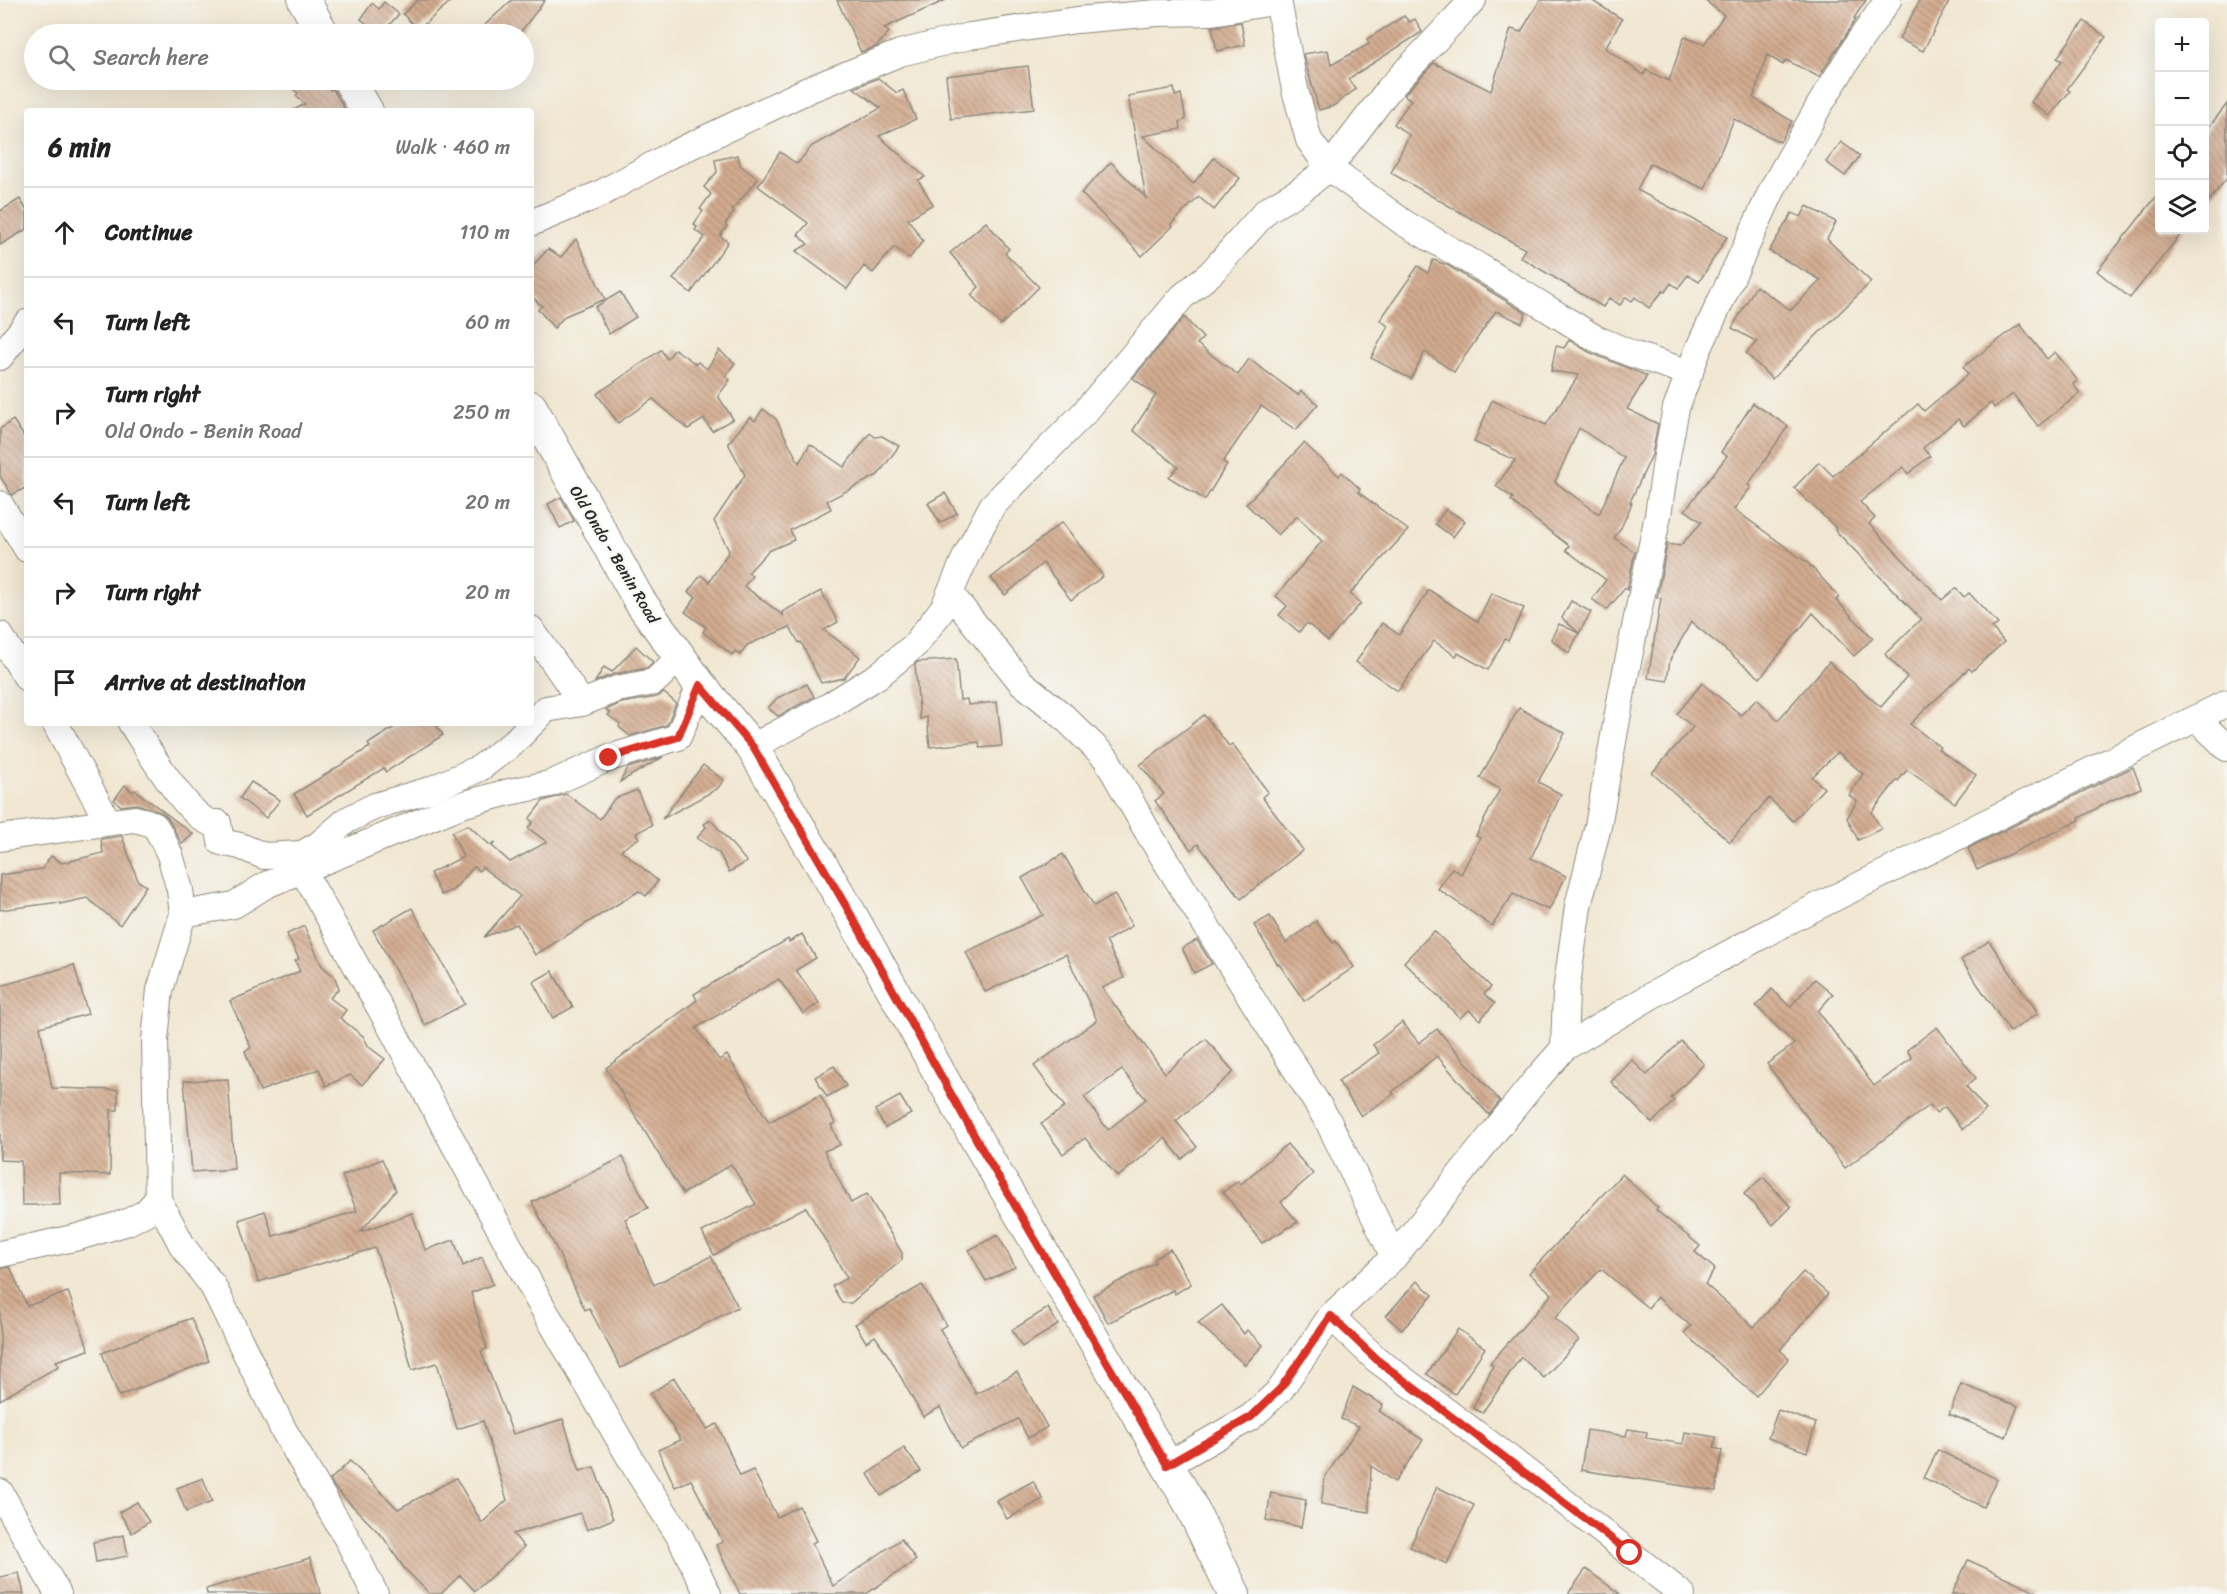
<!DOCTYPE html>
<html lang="en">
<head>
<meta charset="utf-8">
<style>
  body { margin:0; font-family:Sriracha,sans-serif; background:#f2f2f2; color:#222 }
  .controls { position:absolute; right:18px; top:18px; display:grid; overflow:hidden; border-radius:6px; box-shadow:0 6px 24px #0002 }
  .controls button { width:54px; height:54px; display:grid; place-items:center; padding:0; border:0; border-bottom:2px solid #e0e0e0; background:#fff; color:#222; font:30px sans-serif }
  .stop { position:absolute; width:18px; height:18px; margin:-14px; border:4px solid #d93025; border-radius:50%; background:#fff }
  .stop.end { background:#d93025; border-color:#fff; box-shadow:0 2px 6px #0008 }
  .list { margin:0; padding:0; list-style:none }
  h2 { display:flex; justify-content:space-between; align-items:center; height:78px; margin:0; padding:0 24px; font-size:26px }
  h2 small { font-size:20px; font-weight:400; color:#767676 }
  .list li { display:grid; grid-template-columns:39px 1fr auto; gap:18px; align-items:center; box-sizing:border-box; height:90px; padding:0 24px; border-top:2px solid #e0e0e0 }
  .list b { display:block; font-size:22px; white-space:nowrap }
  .list p { margin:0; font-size:20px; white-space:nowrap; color:#767676 }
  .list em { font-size:20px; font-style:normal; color:#767676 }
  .icon { flex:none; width:33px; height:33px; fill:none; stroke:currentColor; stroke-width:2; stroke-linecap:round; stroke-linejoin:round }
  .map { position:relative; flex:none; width:2227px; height:1594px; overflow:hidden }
  .search { position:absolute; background:#fff; box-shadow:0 6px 24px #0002; left:24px; top:24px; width:510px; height:66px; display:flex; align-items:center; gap:15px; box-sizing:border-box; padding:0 21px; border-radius:33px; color:#767676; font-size:22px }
  .panel { position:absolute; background:#fff; box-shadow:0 6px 24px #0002; left:24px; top:108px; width:510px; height:618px; border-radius:6px }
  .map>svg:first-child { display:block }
  .building { fill:url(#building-back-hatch); fill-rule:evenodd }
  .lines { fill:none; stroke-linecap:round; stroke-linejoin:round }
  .minor-casing { stroke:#8e897e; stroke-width:28 }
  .major-casing { stroke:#8e897e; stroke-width:34 }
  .minor { stroke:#fff; stroke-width:26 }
  .major { stroke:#fff; stroke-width:32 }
  .route { stroke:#d93025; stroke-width:8 }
  .labels { text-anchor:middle; stroke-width:4.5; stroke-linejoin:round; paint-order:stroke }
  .street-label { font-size:16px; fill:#2b2b2b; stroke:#f6f6f2 }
</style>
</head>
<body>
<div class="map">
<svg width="2227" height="1594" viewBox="0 0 2227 1594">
  <defs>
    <pattern id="building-back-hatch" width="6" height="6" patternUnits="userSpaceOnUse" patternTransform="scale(1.5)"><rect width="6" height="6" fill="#d3ac90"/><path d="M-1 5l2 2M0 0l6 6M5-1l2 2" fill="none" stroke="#ab8c76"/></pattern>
  </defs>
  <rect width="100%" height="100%" fill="#f6f6f2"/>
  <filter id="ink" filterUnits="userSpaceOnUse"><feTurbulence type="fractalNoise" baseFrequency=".0167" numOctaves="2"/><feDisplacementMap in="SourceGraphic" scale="12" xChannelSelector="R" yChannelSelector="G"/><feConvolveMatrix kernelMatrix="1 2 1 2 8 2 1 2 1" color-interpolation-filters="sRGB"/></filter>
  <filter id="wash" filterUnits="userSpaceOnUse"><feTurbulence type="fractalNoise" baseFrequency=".008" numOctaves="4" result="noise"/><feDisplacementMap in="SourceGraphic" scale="24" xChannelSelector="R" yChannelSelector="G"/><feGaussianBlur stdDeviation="1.35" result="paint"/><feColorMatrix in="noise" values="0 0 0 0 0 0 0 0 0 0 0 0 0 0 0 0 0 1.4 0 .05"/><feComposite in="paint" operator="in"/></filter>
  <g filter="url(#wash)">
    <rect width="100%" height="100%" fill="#f1e7d2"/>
    <g id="blocks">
      <g class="building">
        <path d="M418,0h34l-34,30 -15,-16z"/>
        <path d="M512,0h33l-26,34h-44z"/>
        <path d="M837,0h109l-62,28 5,4 -13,15 -15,5z"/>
        <path d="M1540,0h51l31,19 -17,29 39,27 2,-5 23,11 15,-44 20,7 20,-29 -20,-15h162l-12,18 2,1 -37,58 -33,-17 -3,5 -16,-10 -14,43 39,23 -12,21 -46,-23 -29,70 -55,-25 -13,26 90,47 -28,45 -11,-7 -10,13 -7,-5 -6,9 -2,-1 -14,17 -14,-11 -3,4 -6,-4 -6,8 -11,-7 -6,9 -83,-50 5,-8 -134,-76 18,-38 -15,-11 17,-24 -7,-5 30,-32 57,28 20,-62 10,3z"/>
        <path d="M1920,0h30l-27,51 -24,-12z"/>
        <path d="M384,2l15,12 -18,20h-22l8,-10 -6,-5 11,-16 7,6z"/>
        <path d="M1404,16l5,6 6,-3 7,13 -74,47 8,10 -23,17 -14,4 -16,-56 25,-4 3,15 38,-21 -2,-5z"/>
        <path d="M2084,21l22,16 -39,52 3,2 -20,25 -19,-14 31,-41 -5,-3z"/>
        <path d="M1241,22l4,23 -28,6 -5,-24z"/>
        <path d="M1028,66l6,43 -83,10 -5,-43z"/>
        <path d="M878,78l19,15 6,-3 13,29 -37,17 46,41 -7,3 15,24 -25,15 15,22 -14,18 -15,-12 -21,26 -9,-7 -17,23 -51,-38 12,-7 -10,-9 10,-12 -50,-37 22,-34 17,12 15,-18 69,-38 -27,-20z"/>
        <path d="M280,80h46l4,10 3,-1 13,22h-54l13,-7 -9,-8 2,-3z"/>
        <path d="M1174,88l1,8 6,-2 5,26 -6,1 1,8 -38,7 50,48 21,-26 26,20 -26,32 -15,-13 -28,27 2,2 -31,30 -61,-63 30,-31 35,36 -18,-102z"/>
        <path d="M2227,104v74l-22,28v-74z"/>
        <path d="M1841,142l19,14 -15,20 -19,-14z"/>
        <path d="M738,155l2,10 18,14 -26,31 2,2 -9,12 2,2 -7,10 8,6 -37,51 -18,-14 32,-42 -10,-7 2,-3 -3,-3 9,-13 -3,-2 11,-15 -7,-7 13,-15 -2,-12z"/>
        <path d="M2160,192v38h24l-54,68 -33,-27z"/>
        <path d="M20,199l7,12v18l-27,16v-34z"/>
        <path d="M1807,206l29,16 -9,17 44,43 -99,97 -26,-26 11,-11 -25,-14 24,-42 35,24 30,-30 -52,-29 23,-38 9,4z"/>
        <path d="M986,222l23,27 -4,4 34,34 -38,38 -30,-30 8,-8 -29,-34z"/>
        <path d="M576,239l29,60 -40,17 -11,12 -16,-19 4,-3 -11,-10v-28l17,-19 13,8z"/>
        <path d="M1433,260l14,5 79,48 -4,10 -26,-12 -42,61 -29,-20 -14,27 -40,-21 17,-32 -8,-6 38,-54 10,7z"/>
        <path d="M620,292l16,25 -27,17 -14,-27z"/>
        <path d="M1184,317l19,21 -6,6 41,31 11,-16 49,36 3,-4 17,13 -22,26 -35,-24 -38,56 4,2 -22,36 -36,-23 9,-10 -45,-37 23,-35 -23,-17z"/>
        <path d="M2020,324l27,35 8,-7 23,29 -5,3 7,9 -42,33 -25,-32 -19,14 -3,-5 -27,23 -6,-7 -35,29 7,8 -22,18 -5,-7 -43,35 15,16 -6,6 73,76 14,-12 8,9 5,-4 29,31 -6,4 12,14 -32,29 -3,-3 -59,56 30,23 -2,2 38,26 -21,28 -48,-33 -9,11 -1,-1 -25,32 9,17 -23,11 -11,-22 10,-17 -8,-6 14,-21 -25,-22 -26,25 12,11 -31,33 -24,-23 -39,44 -78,-69 41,-46 -16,-13 25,-31 39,32 16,-16 21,21 51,-58 52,45 26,-30 -22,-23 36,-35 -86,-89 1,-2 -42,-40 25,-26 14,14 85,-72 6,7 44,-37 -5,-7z"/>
        <path d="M1569,340l20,12 58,24 -20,33 31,15 -6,31 -22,47 2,1 -11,25 -7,10 21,14 -8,38 -2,-2 -18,22 -15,-11 14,-19 -40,-30 3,-4 -58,-45 2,-3 -17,-12 19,-26 -41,-18 18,-42 54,25 33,-50 -28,-4 5,-25 8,2zM1579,428l45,30 -25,56 -44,-32z"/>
        <path d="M675,349l21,15 2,-2 9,7 12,-19 16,13 -10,13 5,4 -12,16 15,23 -21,12 -8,-12 -16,10 -35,-30 -35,24 -21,-29 64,-44 6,9z"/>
        <path d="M1753,403l35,23 -40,59 3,2 -17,22 75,55 30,33 -3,3 37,38 -19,18 -41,-43 -53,65 -69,-56 -21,38 -3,21 -19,-3 13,-80 -4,-1 10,-53 13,2 22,-24 -17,-12 42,-54 -6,-4z"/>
        <path d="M763,409l13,10 23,44 11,-19 34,23 26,-34 5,4 7,-1 17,10 -21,29 -51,26 4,8 -41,21 4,10 -26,11 -20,22 4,3 -8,10 40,30 -2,-4 39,-21 17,31 -14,8 36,27 -16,21 -23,5 -20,-41 -2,1 -9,-16 -43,18 -7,10 -5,-4 -3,4 -29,-23 3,-5 -21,-15 11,-15 -8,-5 13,-17 8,7 20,-31 -15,-30 31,-46 -17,-32 22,-26 5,4z"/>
        <path d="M13,420l14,21v46l-15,8 -12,-19v-47z"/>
        <path d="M1304,443l35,33 3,-4 18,17 -2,3 50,38 -58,64 11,9 -33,38 -21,-18 -8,9 -20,-17 8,-9 -11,-10 46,-55 -25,-25 -19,19 -32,-31z"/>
        <path d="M945,493l12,20 -17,10 -12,-20z"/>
        <path d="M561,497l13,24 -14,7 -12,-24z"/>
        <path d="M1446,509l19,12 -12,16 -18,-13z"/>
        <path d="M1062,522l41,54 -32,24 -28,-37 -38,32 -14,-17z"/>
        <path d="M1429,590l49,32 13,-29 33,15 -16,33 -3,-2 -17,31 -30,-17 -2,3 -22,-15 -36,50 -42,-29 26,-39 17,12z"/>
        <path d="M1571,601l20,11 -12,21 -17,-15z"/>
        <path d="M1559,624l20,9 -10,20 -18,-14z"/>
        <path d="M636,646l17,16 -6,6 -33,6 -19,8 9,-15 8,5z"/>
        <path d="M956,659l4,41 7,-1 1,6 29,-3 5,44 -22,2 -1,-6 -49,5 -3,-30 -7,2 -5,-54 2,-3z"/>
        <path d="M807,684l7,13 -36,19 -10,-8 9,-10z"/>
        <path d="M664,693l12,10 -9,22 -37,11 -11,-9 1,-3 -12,-9 2,-2 -4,-3 15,-7 36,-6z"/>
        <path d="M1519,708l46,25 -27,49 23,12 -30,64 35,18 -17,34 -36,-16 -21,32 -54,-37 14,-21 9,6 19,-36 -4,-2 24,-47 -20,-11z"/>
        <path d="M1204,715l25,31 3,-2 36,48 -6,5 41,53 -62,49 -43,-55 -7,6 -36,-49 9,-7 -24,-29z"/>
        <path d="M401,723h34l8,12 -57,37 -2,-4 -77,47 -13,-21 76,-47 -2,-3z"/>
        <path d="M663,757l-43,25 8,-14z"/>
        <path d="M703,765l21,15 -7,9 -55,30z"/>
        <path d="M2133,767l8,21 -29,12 -33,18 1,2 -103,50 -9,-22z"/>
        <path d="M251,782l29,18 -14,18 -26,-20z"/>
        <path d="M125,785l8,7 2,-2 58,44 -11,10 -14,-26 -6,-5 -25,-9 -16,2 -7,-6z"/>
        <path d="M637,790l15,35 -16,8 3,5 -18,12 37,31 -12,15 -7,-5 -104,64 -18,-31 -33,13 36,-41 -38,-29 -3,4 -5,-4 -21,23 -12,5 -11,-22 33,-16 -11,-25 16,-7 22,20 6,-3 -4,4 18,16 37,-20 -19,-14 5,-6 -4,-3 14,-18 23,-7 34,25 14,-20z"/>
        <path d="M711,820l36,42 -18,10 -10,-19 -22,-15 9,-11 -2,-3z"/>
        <path d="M122,836l16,45 8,5 -26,39 -33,-27 -27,6v-2l-60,8v-35l42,-6 9,-13 11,7 41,-10 -2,-14z"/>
        <path d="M1063,854l31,52 20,-12 18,32 -26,15 18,37 -22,10 63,85 41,-34 28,33 -58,49 21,26 -15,12 -17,-21 -47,39 -33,-39 -22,16 -22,-30 24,-17 -31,-41 63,-46 -31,-66 -81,38 -19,-40 77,-37 -21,-37zM1122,1070l24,29 -38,31 -24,-33z"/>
        <path d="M412,908l53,96 -40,21 -52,-95z"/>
        <path d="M1270,916l16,27 30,-22 17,22 3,-2 18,26 -50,34 -25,-37 -1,1 -24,-40z"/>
        <path d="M304,926l18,40 12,10 5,12 -9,10 16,12 -6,8 23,18 6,11 16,12 -23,26 -12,-10 -24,11 -7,-17 -59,22 -15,-40 6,-3 -21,-47 70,-30 -5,-10 4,-2 -12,-25z"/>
        <path d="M1434,931l57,56 -7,7 11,9 -15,17 -11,-10 -9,8 -56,-56z"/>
        <path d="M802,934l14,24 -20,12 23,33 -16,11 -24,-35 -83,49 23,32 8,-5 42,67 51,-27 15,28 -4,2 9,20 -16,6 27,52 16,-9 35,59v7l-51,43h-9l-10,-17 15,-8 -41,-71 -92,48 -12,-23 54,-28 -25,-40 -48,30 -77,-126 91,-68 -3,-6 94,-55 1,3z"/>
        <path d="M1197,940l15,24 -18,9 -12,-25z"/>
        <path d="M1989,941l49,72 -28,19 -49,-72z"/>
        <path d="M74,965l14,49 -48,13 12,61 66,2v20h-7l-1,65 -51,-2 1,32h-38l-1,-44 -21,-1v-174z"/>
        <path d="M552,971l21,36 -20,11 -20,-36z"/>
        <path d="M1815,979l18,15 -15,17 56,75 38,-28 -5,-8 30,-23 39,51 -10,8 20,24 -23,19 -18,-22 -9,6 -6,-8 -85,63 -78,-104 27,-20 -38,-38 16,-17 18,18z"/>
        <path d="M1402,1022l17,21 18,-14 63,72 -11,14 -52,-59 -45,36 2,2 -33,22 -23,-35 41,-28 -6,-8z"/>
        <path d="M1681,1041l23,23 -33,34 3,3 -22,22 -41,-41 21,-22 15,15z"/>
        <path d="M834,1066l12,20 -19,11 -12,-20z"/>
        <path d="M228,1079l6,90 -42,3 -8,-91z"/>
        <path d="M900,1096l11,18 -26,14 -10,-18z"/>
        <path d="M1287,1144l26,30 -32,28 17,20 -36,21 -39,-51 15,-11 3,3z"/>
        <path d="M623,1157l25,51 -23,11 29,66 57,-29 27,51 -117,61 -32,-60 -4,2 -27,-58 -26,-50z"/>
        <path d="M382,1159l14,31 -36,42 52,-19 13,37 29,-10 9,26 19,-9 11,27 -22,9 16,56 -6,2 32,83 50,-15 17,52 14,-4 19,52 -26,11 -7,-17 -67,21 11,13 -49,44 -15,-16 -19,19h-11l-26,-26 -21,-31 -49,-50 -4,-7 20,-19 48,48 58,-31 26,45 25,-23 -24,-79 -26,8 -20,-66 -25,7 -11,-41 1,-1 -27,-80 -117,34 -19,-62 26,-9 8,25 84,-25 -15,-35z"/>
        <path d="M1622,1174l36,34 -2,2 44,36 -5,6 20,17 -10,15 49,43 49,-55 25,22 -48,56 9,8 -33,38 -72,-63 7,-7 -34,-29 -9,11 -47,-39 -46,49 24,22 -35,38 -23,-21 -39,56 -9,-5 20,-43 -3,-2 62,-69 -23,-21z"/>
        <path d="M1763,1177l28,30 -18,18 -29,-31z"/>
        <path d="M998,1235l17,32 -29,14 -17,-31z"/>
        <path d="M1170,1249l21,35 -16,10 -2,-4 -65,33 -15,-28 63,-33 -2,-3z"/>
        <path d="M10,1267l17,39 41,-14 21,58 -33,11 3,5 -59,34v-131z"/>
        <path d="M1417,1281l16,14 -31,35 -16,-14z"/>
        <path d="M922,1285l24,40 -6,4 36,65 41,-22 30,55 -19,11 -10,-19 -57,29 -21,-41 -17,10 -33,-59 -15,-22 -9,6 -11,-18z"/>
        <path d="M1222,1305l22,29 3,-4 16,15 -18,20 -47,-42z"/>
        <path d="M1048,1308l10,17 -36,22 -10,-17z"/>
        <path d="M191,1318l18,43 -90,35 -17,-43z"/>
        <path d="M1458,1329l27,19 -30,46 -28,-20z"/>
        <path d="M674,1378l33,51 10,-5 23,52 13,-6 24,47 22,-11 17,35 -4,2 21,43 68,-47 15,21 -50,34h-126l-24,-49 7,-3 -32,-62 -16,7 -17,-37 23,-10 -31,-46z"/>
        <path d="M1961,1384l57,22 -12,31 -57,-23z"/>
        <path d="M1353,1387l30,18 -4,6 44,29 -28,42 -24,-16 -2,46 -48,-8 4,-27 34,-51 -18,-7z"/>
        <path d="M1778,1410l38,13 -9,29 -39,-14z"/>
        <path d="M1628,1429l19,3 -1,6 37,6 2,-12 31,5 -2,11 8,2 -6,41 -135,-21 6,-40 39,6z"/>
        <path d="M904,1448l17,23 -40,25 -13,-22z"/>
        <path d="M1938,1450l59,29 -14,28 -59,-29z"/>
        <path d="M203,1478l9,24 -26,10 -9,-24z"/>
        <path d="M1033,1481l10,18 -36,20 -10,-18z"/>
        <path d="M1437,1487l37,18 -27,59 -37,-17z"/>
        <path d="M1271,1493l35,7 -5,27 -35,-7z"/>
        <path d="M137,1502l12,20 -17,11 -13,-21z"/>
        <path d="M124,1535l4,21 -32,6 -3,-20z"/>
        <path d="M310,1558l11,36h-114l-1,-5z"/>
        <path d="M1968,1560l74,34h-90z"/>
        <path d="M1586,1569l34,25h-52z"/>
        <path d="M19,1573l5,21h-24v-17z"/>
      </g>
    </g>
  </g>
  <g filter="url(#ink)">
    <use href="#blocks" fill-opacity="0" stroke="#8e897e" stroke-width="1.5"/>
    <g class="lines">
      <g class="minor-casing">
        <g id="minor">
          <path d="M1278,0l17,90 14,50 20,28 75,55 76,44 115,71 37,16 58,19"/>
          <path d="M531,223l69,-29 69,-38 139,-66 92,-37 70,-17 107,-16 80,-7 55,-1 67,-11"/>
          <path d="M0,357l27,-34"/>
          <path d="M0,504l27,45"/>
          <path d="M950,593l71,89 42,34 43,42 43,76 179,287 66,136"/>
          <path d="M531,629l51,74"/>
          <path d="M0,635l27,43"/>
          <path d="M2197,719l30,29"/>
          <path d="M55,723l53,99"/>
          <path d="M131,723c15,23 54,90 78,99 2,1 6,1 9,1l3,19 19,4 24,10 38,-2 16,-9 29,-25 28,-14 55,-16 50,-22 34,-26 32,-33 36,-6 35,-14 37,-7 26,-25"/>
          <path d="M752,747l77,-41 50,-31 36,-30 29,-38 22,-51 26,-50 92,-93 98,-116 29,-24 56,-63 34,-20 28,-22 60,-79 84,-89"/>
          <path d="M0,838l134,-19 13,3 8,4 6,10 9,19 10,35 3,24 -23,76 -5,50 3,159 25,48 30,39 70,143 66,113 26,52"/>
          <path d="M303,871l86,153 150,277 101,174 40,62 28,57"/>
          <path d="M183,914l51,-9 32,-20 195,-80 48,-13 41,-8 59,-26 69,-21 22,-52"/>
          <path d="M1564,1048l2,-56 12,-86 20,-80 24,-135 36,-176 8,-54 10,-53 22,-58 76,-164 45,-80 39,-63 30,-43"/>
          <path d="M0,1254l78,-17 50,-15 17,-9 13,-14"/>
          <path d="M1331,1316l45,43 134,100 172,135"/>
          <path d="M1167,1465l84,-48 29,-27 51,-74 63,-59 141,-176 29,-33 92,-55 142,-77 429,-213"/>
          <path d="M0,1492l58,102"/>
        </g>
      </g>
      <g class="major-casing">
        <g id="major">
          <path d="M304,0l19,34"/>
          <path d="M349,80l18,31"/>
          <path d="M531,407l108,193 61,85 52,62 98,166 129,231 210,358 45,92"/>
        </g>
      </g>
      <use href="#minor" class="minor"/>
      <use href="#major" class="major"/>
    </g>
  </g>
  <g class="lines" filter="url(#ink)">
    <path class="route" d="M609,758l69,-21 22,-52 53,62 97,166 129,231 188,321 84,-48 29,-28 51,-73 45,43 254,194"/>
  </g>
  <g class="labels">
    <g class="street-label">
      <text transform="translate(615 554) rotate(59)" y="6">Old Ondo - Benin Road</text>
    </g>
  </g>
</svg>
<div class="controls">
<button>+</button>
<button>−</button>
<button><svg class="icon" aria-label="locate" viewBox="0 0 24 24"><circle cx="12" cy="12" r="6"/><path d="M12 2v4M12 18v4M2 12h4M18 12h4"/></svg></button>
<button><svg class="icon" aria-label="layers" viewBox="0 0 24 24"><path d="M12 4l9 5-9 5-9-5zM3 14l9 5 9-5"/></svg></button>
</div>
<div class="stop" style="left:1630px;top:1553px"></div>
<div class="stop end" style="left:609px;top:758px"></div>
<div class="search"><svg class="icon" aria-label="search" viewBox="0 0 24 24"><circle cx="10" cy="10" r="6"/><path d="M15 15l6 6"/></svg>Search here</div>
<section class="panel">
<h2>6 min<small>Walk · 460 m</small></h2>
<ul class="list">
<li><svg class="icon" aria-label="ahead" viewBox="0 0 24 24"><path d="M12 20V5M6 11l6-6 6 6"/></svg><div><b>Continue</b></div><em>110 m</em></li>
<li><svg class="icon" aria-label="left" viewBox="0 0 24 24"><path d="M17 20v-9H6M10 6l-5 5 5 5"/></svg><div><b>Turn left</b></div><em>60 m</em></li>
<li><svg class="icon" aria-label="right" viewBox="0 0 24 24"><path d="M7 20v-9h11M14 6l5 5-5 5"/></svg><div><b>Turn right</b><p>Old Ondo - Benin Road</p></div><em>250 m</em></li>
<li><svg class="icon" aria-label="left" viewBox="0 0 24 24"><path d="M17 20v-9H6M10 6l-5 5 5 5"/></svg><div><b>Turn left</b></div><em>20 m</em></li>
<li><svg class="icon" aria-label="right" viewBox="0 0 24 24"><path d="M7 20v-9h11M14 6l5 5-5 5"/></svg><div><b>Turn right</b></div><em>20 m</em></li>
<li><svg class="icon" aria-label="arrive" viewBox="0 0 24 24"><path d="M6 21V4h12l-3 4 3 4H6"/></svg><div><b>Arrive at destination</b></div></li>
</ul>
</section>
</div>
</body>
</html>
